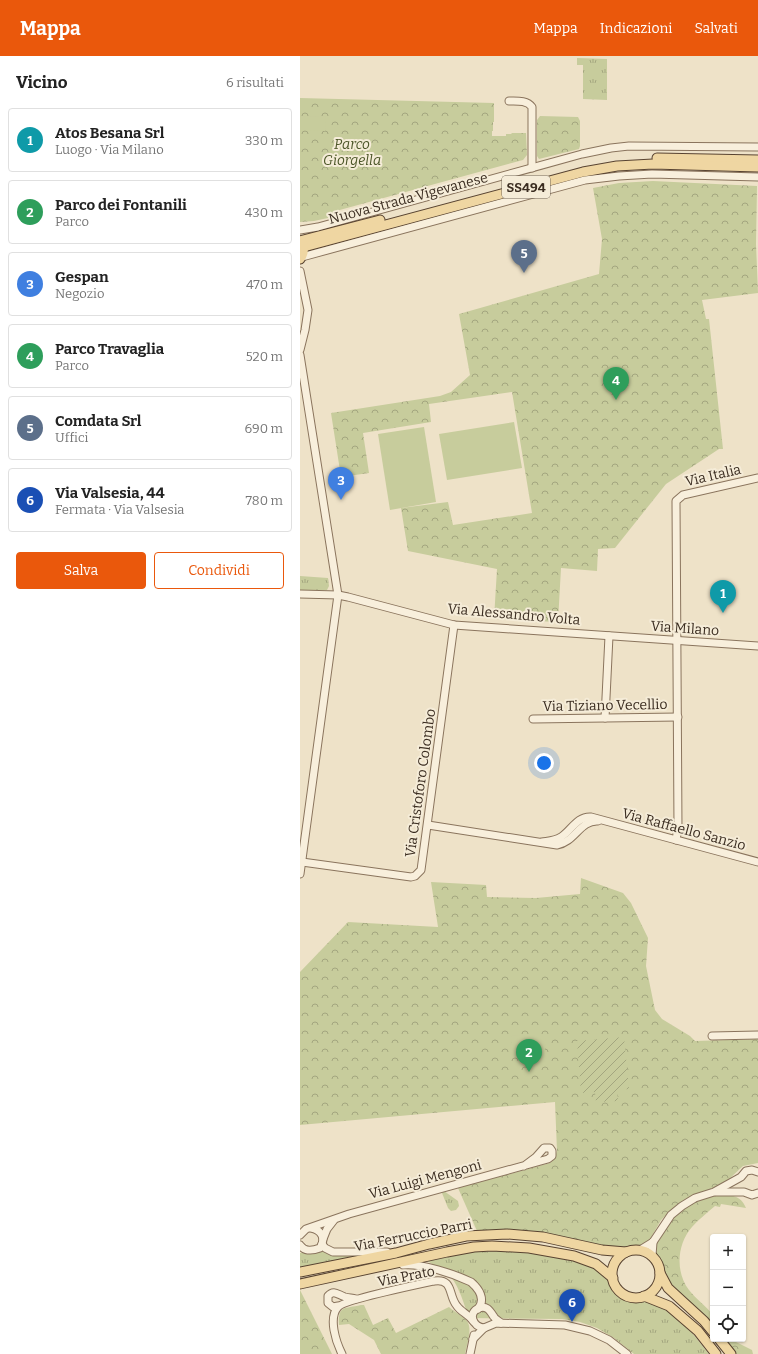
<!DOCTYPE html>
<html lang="it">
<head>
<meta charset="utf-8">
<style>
  body { margin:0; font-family:Bitter,serif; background:#f2f2f2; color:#222 }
  .controls { position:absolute; right:12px; bottom:12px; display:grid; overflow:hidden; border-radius:4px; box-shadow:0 1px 3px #0004 }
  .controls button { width:36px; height:36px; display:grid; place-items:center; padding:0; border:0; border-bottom:1px solid #e0e0e0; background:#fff; color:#222; font:20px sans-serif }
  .you { position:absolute; left:244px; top:707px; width:14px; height:14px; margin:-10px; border:3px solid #fff; border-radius:50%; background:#1a73e8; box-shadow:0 0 0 6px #1a73e833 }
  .badge { display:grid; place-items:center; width:26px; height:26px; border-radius:50%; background:#ea580c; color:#fff; font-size:13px; font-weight:700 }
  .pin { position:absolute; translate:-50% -33px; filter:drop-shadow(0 1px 2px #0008) }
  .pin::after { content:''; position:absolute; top:21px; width:14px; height:12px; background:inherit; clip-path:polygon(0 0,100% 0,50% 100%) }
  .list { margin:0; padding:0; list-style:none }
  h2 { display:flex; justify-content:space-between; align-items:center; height:52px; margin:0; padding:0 16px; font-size:17px }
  h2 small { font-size:13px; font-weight:400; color:#767676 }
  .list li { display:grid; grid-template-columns:26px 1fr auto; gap:12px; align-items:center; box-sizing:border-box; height:64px; margin:0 8px 8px; padding:0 8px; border:1px solid #e0e0e0; border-radius:4px }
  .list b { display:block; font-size:15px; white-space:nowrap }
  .list p { margin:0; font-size:13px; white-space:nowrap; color:#767676 }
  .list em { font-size:13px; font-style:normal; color:#767676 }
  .actions { display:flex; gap:8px; padding:12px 16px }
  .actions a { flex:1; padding:9px 0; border:1px solid #ea580c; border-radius:4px; text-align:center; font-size:14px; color:#ea580c }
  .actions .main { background:#ea580c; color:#fff }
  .icon { flex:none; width:22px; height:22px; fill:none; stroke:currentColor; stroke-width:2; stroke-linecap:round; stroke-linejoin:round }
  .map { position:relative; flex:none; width:458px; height:1298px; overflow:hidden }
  header { display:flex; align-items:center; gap:24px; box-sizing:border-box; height:56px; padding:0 20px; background:#ea580c; color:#fff }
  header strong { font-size:19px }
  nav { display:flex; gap:22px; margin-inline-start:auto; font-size:14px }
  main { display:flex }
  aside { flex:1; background:#fff }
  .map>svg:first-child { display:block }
  .grass { fill:url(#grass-tufts) }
  .park { fill:url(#park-crowns) }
  .garden { fill:url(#garden-furrows) }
  .pitch { fill:#c7cc9c }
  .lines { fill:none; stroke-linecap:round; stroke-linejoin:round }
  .minor-casing { stroke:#8a745d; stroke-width:9 }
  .major-casing { stroke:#584331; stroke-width:11 }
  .minor { stroke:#f8efdc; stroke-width:7 }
  .major { stroke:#efd6a2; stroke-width:9 }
  .labels { text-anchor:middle; stroke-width:4; stroke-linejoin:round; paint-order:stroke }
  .shield { fill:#f5ecd8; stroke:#736658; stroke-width:1 }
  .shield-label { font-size:13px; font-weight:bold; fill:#3b2d21 }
  .park-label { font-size:14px; font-style:italic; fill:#4c5628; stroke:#f5ecd8 }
  .street-label { font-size:14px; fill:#3b2d21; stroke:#f5ecd8 }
</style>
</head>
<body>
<header>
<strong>Mappa</strong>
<nav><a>Mappa</a><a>Indicazioni</a><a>Salvati</a></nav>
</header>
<main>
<aside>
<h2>Vicino<small>6 risultati</small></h2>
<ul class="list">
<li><span class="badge" style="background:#0f9aa8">1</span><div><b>Atos Besana Srl</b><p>Luogo · Via Milano</p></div><em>330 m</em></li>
<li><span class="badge" style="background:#2e9e5b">2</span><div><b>Parco dei Fontanili</b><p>Parco</p></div><em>430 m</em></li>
<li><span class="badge" style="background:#3f7fe0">3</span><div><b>Gespan</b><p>Negozio</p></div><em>470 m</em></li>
<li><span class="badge" style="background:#2e9e5b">4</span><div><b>Parco Travaglia</b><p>Parco</p></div><em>520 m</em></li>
<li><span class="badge" style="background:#5c6f8a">5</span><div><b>Comdata Srl</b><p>Uffici</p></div><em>690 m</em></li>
<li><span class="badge" style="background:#1a4fb4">6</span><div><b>Via Valsesia, 44</b><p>Fermata · Via Valsesia</p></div><em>780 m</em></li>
</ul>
<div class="actions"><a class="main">Salva</a><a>Condividi</a></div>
</aside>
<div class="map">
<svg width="458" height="1298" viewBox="0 0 458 1298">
  <defs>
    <pattern id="grass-tufts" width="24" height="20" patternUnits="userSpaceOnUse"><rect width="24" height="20" fill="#c7cc9c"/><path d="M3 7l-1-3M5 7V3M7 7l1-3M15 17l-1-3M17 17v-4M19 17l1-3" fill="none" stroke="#a3a67f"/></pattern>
    <pattern id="park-crowns" width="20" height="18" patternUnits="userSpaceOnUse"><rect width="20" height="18" fill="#c7cc9c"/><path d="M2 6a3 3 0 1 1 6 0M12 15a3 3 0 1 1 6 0" fill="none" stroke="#a3a67f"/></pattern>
    <pattern id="garden-furrows" width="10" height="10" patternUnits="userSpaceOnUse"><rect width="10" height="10" fill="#c7cc9c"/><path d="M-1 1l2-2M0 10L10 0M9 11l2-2" fill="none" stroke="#a3a67f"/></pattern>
  </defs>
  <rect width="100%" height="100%" fill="#eee2c8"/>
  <g class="grass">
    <path d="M277,2l30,1v41l-24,-1v-34h-6z"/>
    <path d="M0,520l28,2 1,8 -2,4h-27z"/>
    <path d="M144,1135l14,10 1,5 -3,4 -5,1 -3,-3 -6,-15z"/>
    <path d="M22,1192l43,6 -65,15v-16z"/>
    <path d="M198,1195c29,0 83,2 105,23 7,6 9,16 16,22 10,6 20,2 30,5 26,7 44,33 60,53h-75l-20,-16 -17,-10 -17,-6 -18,-3 -93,-1c-5,-13 -9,-30 -18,-41 -7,-7 -15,-11 -24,-16l47,-9z"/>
  </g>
  <g class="park">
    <path d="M0,42l194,5v19h-1v9h-1v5h14v-2h5l1,-1h14l1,22 -4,5 -187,51 1,5 -23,5 -14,1z"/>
    <path d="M240,60l38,1 2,4v25l-1,3 -40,10 -2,-3v-36z"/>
    <path d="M353,125l104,5 -1,58 2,49 -56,7 4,19h3l14,130h-4l-53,35 -51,64 -17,1 -1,22 -36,-3 -3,54 -64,-3 3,-50 -89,-18 -7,-43 47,-6 5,23 79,-12 -20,-121 -83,12 2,18 -68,11 6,40 -28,4 -10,-64 109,-17 11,-4 19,-17 -11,-61 140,-40 3,-35 -9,-51 26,-5z"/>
    <path d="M281,822l42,15 8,10 17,35 -2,28 9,44 7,9 28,17 5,5 63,-2v124l-15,3 -15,14 -21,11 -22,8 -13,10 -11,11 -12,21 -11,7 -21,1 -76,-17 -64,-1 -19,-43 92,-25 5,-6 2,-6 -2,-49 -255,23v-153l48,-50 90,5 -7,-45 55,3 1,12 49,1 44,-4z"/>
    <path d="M419,1139c12,0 22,0 27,13l-25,-4 -1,3 -5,-1c-8,7 -16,13 -23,21 -15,17 -17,45 -3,63 7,9 17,16 24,25v11l-45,-45 -14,-25v-11l5,-11 18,-21 14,-10 14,-6z"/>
    <path d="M0,1234l32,64h-32z"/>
    <path d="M61,1249h3l9,20 15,-7 8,15 53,-26c5,5 11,7 16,12 9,7 2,25 0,35h-84l-7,-14 -25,-16 -10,1c-1,-20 5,-16 22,-20z"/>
    <path d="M423,1283h11l2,3 16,8 1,4h-19z"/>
  </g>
  <path class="garden" d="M324,981l5,52 -12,1 1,11 -22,1 -1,-10 -14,1 -4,-52z"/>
  <g class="pitch">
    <path d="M0,60l26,1 -1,14 -25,-1z"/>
    <path d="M214,366l8,46 -75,12 -8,-46z"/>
    <path d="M124,371l12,75 -46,8 -12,-76z"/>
    <path d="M212,979l13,1 -2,19 -13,-1z"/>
    <path d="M234,981l12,2 -2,19 -12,-1z"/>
  </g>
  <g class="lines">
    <g class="minor-casing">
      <g id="minor">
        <path d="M209,45c8,0 18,-1 23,6v61"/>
        <path d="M0,174l18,-3 264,-73 29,-6 18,-2 129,1"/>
        <path d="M2,201l283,-77 34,-4 33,-2 106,3"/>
        <path d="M0,215l8,39 -3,20 -5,20"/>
        <path d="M0,299l38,240 -38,279"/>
        <path d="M0,538l38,1 10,2 106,28 304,21"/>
        <path d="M305,662l4,-82"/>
        <path d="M233,663l145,-2"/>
        <path d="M128,769l129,20c18,-3 23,-25 41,-24"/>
        <path d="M376,784l2,-12 -2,-327 7,-6 75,-17"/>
        <path d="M242,786c6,-1 13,-1 19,-5 10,-6 16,-21 30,-20l167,45"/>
        <path d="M2,806l109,15 4,-1 6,-6 33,-245"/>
        <path d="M412,980l46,-1"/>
        <path d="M416,1136h28l8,3 6,-2"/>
        <path d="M0,1179l6,-6 43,-15 199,-55 4,-3v-5l-2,-3h-6l-8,9 -12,9"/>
        <path d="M23,1183l4,-10 7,-9"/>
        <path d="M22,1188l3,4 8,4h54"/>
        <path d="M0,1189c5,7 12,6 20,3 6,-9 2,-18 -9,-20"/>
        <path d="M340,1194l13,-8 18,-27 11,-9 13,-8 19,-6 27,-15 5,-6 6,-1 6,2"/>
        <path d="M352,1200l1,-14"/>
        <path d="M103,1209c19,-2 51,9 68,17 8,7 15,17 7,27"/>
        <path d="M38,1250l-5,1 -5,-4v-7c6,-7 10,-1 17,1 4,1 7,1 11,2"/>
        <path d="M184,1272c-11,-1 -17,-15 -5,-20 8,-3 11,3 15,9 1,2 5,4 7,6"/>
        <path d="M173,1283l11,-11 12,-5 69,2 25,6 19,9 18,14"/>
        <path d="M42,1298c-6,-12 -14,-36 -4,-47 6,-7 82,-23 96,-26 20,-3 14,15 23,25 4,6 11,8 16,15"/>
        <path d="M170,1298l4,-19"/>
      </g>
    </g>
    <g class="major-casing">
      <g id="major">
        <path d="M357,102l101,2"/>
        <path d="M0,185l80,-21"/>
        <path d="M0,192l283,-76 34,-6 36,-2 105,3"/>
        <path d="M0,203c4,-5 4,-11 2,-17"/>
        <circle cx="336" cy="1218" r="24"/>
        <path d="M0,1216l96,-19 33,-9 37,-8 41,-2 36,3 59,13 24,2"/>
        <path d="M360,1217l8,15 36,33 9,11"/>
        <path d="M0,1228l147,-32 27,-5 18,-1 37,2 45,8 22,8 17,14"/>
        <path d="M344,1240l25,10 29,25 18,23"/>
        <path d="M419,1283l12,15"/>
      </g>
    </g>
    <use href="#minor" class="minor"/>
    <use href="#major" class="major"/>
  </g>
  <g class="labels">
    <rect class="shield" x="202" y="120" width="48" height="22" rx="3"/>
    <g class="shield-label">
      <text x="226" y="136">SS494</text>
    </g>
    <g class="park-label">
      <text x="52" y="93">Parco<tspan x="52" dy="16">Giorgella</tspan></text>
    </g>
    <g class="street-label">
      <text transform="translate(108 142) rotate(-15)" y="5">Nuova Strada Vigevanese</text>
      <text transform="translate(413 419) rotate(-13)" y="5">Via Italia</text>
      <text transform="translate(214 558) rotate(5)" y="5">Via Alessandro Volta</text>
      <text transform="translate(385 572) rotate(4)" y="5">Via Milano</text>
      <text transform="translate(305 649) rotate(-1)" y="5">Via Tiziano Vecellio</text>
      <text transform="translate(120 727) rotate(-82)" y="5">Via Cristoforo Colombo</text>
      <text transform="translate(384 773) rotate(15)" y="5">Via Raffaello Sanzio</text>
      <text transform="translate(125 1123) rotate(-15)" y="5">Via Luigi Mengoni</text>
      <text transform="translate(113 1179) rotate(-11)" y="5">Via Ferruccio Parri</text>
      <text transform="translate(106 1220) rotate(-11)" y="5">Via Prato</text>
    </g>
  </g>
</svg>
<div class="controls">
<button>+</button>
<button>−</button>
<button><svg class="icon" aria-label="locate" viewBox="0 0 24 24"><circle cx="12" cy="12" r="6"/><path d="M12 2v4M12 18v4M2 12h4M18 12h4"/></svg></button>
</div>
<div class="you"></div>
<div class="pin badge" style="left:423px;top:557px;background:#0f9aa8">1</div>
<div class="pin badge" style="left:229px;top:1016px;background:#2e9e5b">2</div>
<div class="pin badge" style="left:41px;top:444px;background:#3f7fe0">3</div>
<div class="pin badge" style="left:316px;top:344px;background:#2e9e5b">4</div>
<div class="pin badge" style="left:224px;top:217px;background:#5c6f8a">5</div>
<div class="pin badge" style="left:272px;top:1266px;background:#1a4fb4">6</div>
</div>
</main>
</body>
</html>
